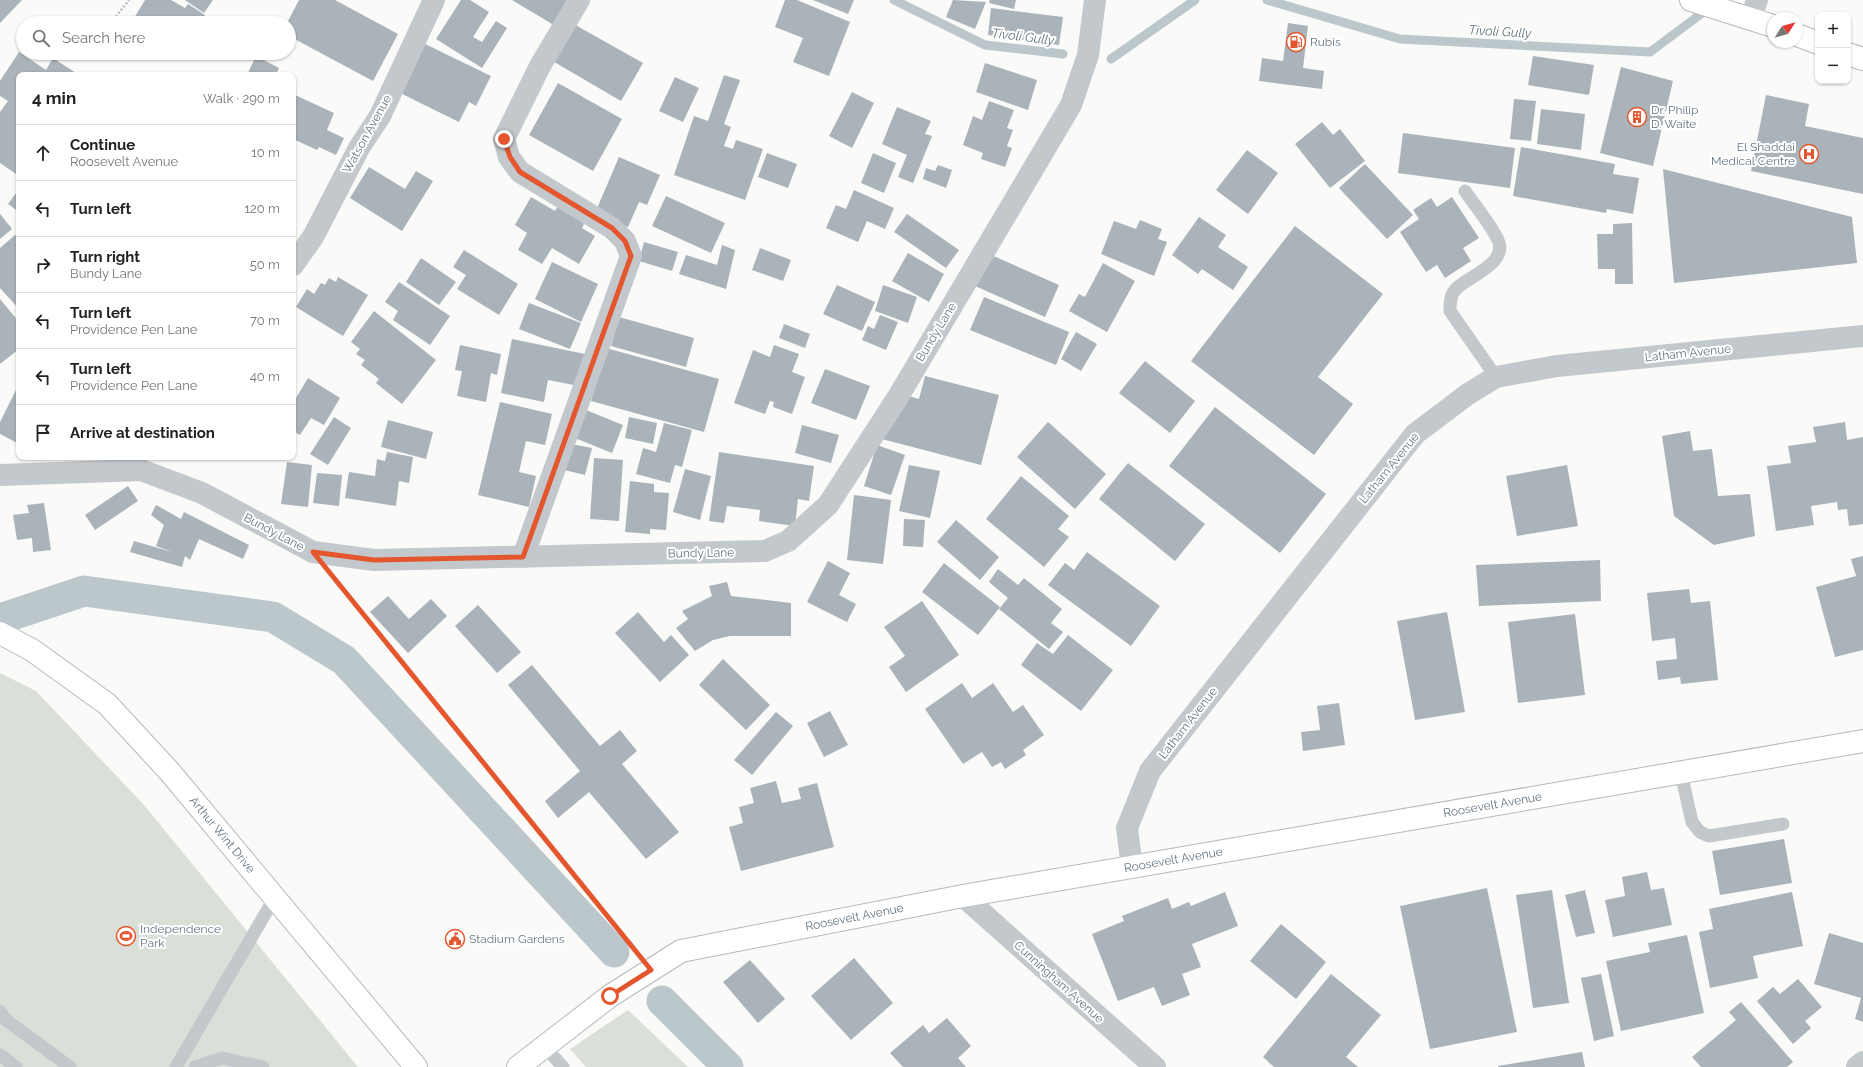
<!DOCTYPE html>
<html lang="en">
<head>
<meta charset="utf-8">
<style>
  body { margin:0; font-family:Raleway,sans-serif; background:#f2f2f2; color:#222 }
  .controls { position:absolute; right:12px; top:12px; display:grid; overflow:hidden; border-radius:8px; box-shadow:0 1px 3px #0004 }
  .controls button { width:36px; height:36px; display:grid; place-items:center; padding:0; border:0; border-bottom:1px solid #e0e0e0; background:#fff; color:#222; font:20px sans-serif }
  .compass { position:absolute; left:1767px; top:12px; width:36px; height:36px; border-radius:50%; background:#fff; box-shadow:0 1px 3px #0004; rotate:54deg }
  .stop { position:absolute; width:12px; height:12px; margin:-9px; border:3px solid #e4572e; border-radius:50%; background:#fff }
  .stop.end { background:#e4572e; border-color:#fff; box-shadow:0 1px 4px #0008 }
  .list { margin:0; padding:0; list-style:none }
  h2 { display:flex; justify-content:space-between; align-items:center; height:52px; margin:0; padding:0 16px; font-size:17px }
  h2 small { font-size:13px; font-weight:400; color:#767676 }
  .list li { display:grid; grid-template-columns:26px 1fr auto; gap:12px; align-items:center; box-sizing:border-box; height:56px; padding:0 16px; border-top:1px solid #e0e0e0 }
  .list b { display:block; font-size:15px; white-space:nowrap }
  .list p { margin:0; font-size:13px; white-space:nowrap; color:#767676 }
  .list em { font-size:13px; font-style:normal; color:#767676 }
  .icon { flex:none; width:22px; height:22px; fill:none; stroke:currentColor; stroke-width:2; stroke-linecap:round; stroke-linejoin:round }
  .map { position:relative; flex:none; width:1863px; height:1067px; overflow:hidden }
  .search { position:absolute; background:#fff; box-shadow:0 1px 3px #0004; left:16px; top:16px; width:280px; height:44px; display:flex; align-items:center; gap:10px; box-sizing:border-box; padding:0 14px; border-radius:22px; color:#767676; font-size:15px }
  .panel { position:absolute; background:#fff; box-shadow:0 1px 3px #0004; left:16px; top:72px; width:280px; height:388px; border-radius:8px }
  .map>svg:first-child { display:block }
  .green { fill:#dadfd7 }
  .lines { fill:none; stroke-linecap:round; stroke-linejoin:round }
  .stream { stroke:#bbc7cb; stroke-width:9 }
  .canal { stroke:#bbc7cb; stroke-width:31 }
  .building { fill:#aab3b9 }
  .secondary-casing { stroke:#b3babf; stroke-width:24 }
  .primary-casing { stroke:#b5babe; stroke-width:24 }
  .path { stroke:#bbbfc2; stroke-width:2.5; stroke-dasharray:2 2; stroke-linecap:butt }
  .service { stroke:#c3c8cc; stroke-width:13 }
  .minor { stroke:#c3c8cc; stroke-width:22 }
  .tertiary { stroke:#c3c8cc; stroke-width:22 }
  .secondary { stroke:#fff; stroke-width:22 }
  .primary { stroke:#fff; stroke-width:22 }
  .route { stroke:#e4572e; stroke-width:5 }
  .labels { text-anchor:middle; stroke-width:4; stroke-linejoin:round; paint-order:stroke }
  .poi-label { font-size:12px; fill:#657683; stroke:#fff; text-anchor:start }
  .street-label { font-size:12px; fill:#657683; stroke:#fff }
  .water-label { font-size:13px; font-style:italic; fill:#60757c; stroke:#fff }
</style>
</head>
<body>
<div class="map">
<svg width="1863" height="1067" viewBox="0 0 1863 1067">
  <rect width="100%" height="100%" fill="#fafaf8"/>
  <g class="green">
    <path d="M0,673l36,18 108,114 214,262h-358z"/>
    <path d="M628,1010l60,57h-102l-16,-18z"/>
  </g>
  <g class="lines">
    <g class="stream">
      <path d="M894,0l91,45 78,9"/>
      <path d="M1267,0l133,39 250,13 59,-44"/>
      <path d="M1111,59l84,-59"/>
    </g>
    <g class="canal">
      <path d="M0,619l84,-28 189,26 71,43 270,292"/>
      <path d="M662,1001l66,66"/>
    </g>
  </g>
  <g class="building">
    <path d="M0,0h22l-22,23z"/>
    <path d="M145,0h26l14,8 3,-4 17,11 -5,8h-69z"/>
    <path d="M185,0h28l-9,13z"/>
    <path d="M299,0h36l63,34 -25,47 -84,-45v-13h-2z"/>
    <path d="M461,0h9l19,12 -16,25 9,5 14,-21 11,7 -25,40 -46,-29z"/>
    <path d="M512,0h61l-16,27z"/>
    <path d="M785,0h12l53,22 -21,54 -36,-14 10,-24 -28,-11z"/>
    <path d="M813,0h41l-6,14z"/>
    <path d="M953,0l33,2 -11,27 -29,-12z"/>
    <path d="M990,0h26l-2,9 -25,-6z"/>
    <path d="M991,8l72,9 -4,28 -71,-10z"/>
    <path d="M570,22l73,41 -22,38 -72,-42z"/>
    <path d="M1288,23l20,3 -5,42 21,3 -2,18 -63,-8 3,-23 21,3z"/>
    <path d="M425,44l66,32 -15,30 -7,-4 -10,20 -63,-31z"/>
    <path d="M19,52l27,18 7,-12 26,17h-60v94l-3,5 -16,-11v-51l8,-11 -8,-5v-15z"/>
    <path d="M256,56l23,12 -3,7h-29z"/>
    <path d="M1533,56l61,9 -5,30 -61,-10z"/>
    <path d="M985,63l52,17 -9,30 -52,-18z"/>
    <path d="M1621,67l52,14 -20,85 -53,-13z"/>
    <path d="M724,75l16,5 -16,44 7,3 -7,19 9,3 3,-9 27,9 -18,51 -71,-25 20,-59 14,5z"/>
    <path d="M675,77l24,11 -16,34 -24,-11z"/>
    <path d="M558,83l64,36 -29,52 -64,-36z"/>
    <path d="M852,92l22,11 -22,45 -23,-12z"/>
    <path d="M295,95l39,18 -7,17 17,8 -8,17 -17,-8 -2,3 -24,-11v-38z"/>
    <path d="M1766,95l43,9 -4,22 58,12v56l-112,-23z"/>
    <path d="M1514,99l22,2 -5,40 -21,-2z"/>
    <path d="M989,101l25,9 -7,18 6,2 -6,16 5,2 -7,19 -24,-8 2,-6 -20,-8 10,-29 9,4z"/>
    <path d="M897,107l34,14 -6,13 7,2 -19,47 -15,-6 9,-22 -25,-11z"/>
    <path d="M1541,109l44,5 -4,36 -44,-6z"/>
    <path d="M1322,122l11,13 7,-6 25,32 -35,27 -35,-44z"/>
    <path d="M1403,133l112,15 -5,40 -112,-15z"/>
    <path d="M1521,147l94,17 -2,10 26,4 -6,36 -26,-5 -1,4 -93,-17z"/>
    <path d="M1247,150l31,23 -30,41 -32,-24z"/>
    <path d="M767,153l30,11 -9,24 -30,-11z"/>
    <path d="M873,153l23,10 -12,30 -23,-10z"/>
    <path d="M619,157l41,18 -13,30 -8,-3 -11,25 -33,-14z"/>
    <path d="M1365,164l48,51 -26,24 -48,-51z"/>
    <path d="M938,165l14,5 -6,18 -23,-9 3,-11 9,3z"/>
    <path d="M369,167l36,22 11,-18 17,10 -31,50 -52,-33z"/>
    <path d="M1663,169l189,48 5,46 -183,20z"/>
    <path d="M19,189v23l-11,-8z"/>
    <path d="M854,190l40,18 -9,21 -18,-8 -9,21 -32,-14 10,-23 10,4z"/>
    <path d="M666,196l59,27 -14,30 -59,-27z"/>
    <path d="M531,197l24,14 4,-7 27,16 -4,8 13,8 -16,28 -27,-16 -10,16 -24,-14 9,-17 -12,-8z"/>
    <path d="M1452,197l27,41 -16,10 8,13 -26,17 -8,-13 -11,7 -26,-40 19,-13 -6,-9 18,-12 6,9z"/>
    <path d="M0,214l12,15 -12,10z"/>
    <path d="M907,214l52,36 -13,18 -52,-36z"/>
    <path d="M1199,217l27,18 -8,12 30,20 -15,23 -31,-21 -4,5 -26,-19z"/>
    <path d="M1140,220l22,9 -4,10 9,3 -13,34 -53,-22 13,-33 22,8z"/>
    <path d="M1632,223l1,61h-18v-15h-17l-1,-35h16v-10z"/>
    <path d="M1295,226l88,68 -65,83 35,27 -39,51 -123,-94z"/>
    <path d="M15,235l4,4v70l-19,-21v-40z"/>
    <path d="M644,242l34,10 -6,19 -33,-10z"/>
    <path d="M722,245l13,5 -9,39 -47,-15 7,-19 31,10z"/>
    <path d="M760,248l31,12 -8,21 -31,-11z"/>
    <path d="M464,250l54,34 -19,31 -42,-26 9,-14 -13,-8z"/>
    <path d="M908,253l36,21 -15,28 -37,-21z"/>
    <path d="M989,254l70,31 -14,32 -70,-31z"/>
    <path d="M421,258l35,24 -17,23 -33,-23z"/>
    <path d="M552,262l46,22 -17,38 -46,-23z"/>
    <path d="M1103,263l32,18 -28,51 -38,-21 10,-17 6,3z"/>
    <path d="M338,277l30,18 -25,41 -47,-29 11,-18 7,5 7,-11 4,2 4,-7 7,4z"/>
    <path d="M399,282l51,34 -20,29 -37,-25 5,-9 -13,-9z"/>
    <path d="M837,285l38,17 -13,29 -39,-17z"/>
    <path d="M883,285l34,12 -9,26 -33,-12z"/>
    <path d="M984,297l85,35 -13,33 -86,-35z"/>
    <path d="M0,299l19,23v27l-19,15z"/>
    <path d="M529,303l52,20 -11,26 -51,-20z"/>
    <path d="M374,311l62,49 -34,44 -26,-21 3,-4 -18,-14 4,-5 -9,-6 4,-5 -9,-7z"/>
    <path d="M880,315l18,7 -12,28 -24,-10 6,-14 6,3z"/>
    <path d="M619,317l75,21 -8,29 -75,-21z"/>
    <path d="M784,324l26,10 -5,14 -26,-10z"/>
    <path d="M1076,332l21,12 -16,27 -20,-12z"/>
    <path d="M512,339l73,15 -6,32 -31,-6 -4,22 -43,-9z"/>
    <path d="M460,345l41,9 -4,21 -6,-2 -5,29 -29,-6 5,-25 -7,-1z"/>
    <path d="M774,345l25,9 -7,18 13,5 -13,37 -19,-7 1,-5 -4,-1 -5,13 -31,-11 19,-53 17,7z"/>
    <path d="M606,348l113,31 -15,53 -113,-31z"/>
    <path d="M1145,361l50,40 -25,32 -51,-40z"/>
    <path d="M825,369l45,17 -14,34 -45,-17z"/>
    <path d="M925,376l74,19 -18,70 -99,-26 23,-44 14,4z"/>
    <path d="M308,378l32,20 -16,27 -13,-7 -11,17 -7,-4v-28z"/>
    <path d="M19,384v60l-19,-10v-12z"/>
    <path d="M500,402l52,12 -7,31 -19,-4 -7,31 17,4 -7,31 -51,-12z"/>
    <path d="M1215,407l111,87 -46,59 -111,-87z"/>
    <path d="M586,410l37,15 -11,28 -37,-15z"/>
    <path d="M334,417l17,11 -23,37 -18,-11z"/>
    <path d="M629,417l28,6 -4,21 -28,-6z"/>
    <path d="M388,420l45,12 -7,27 -45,-12z"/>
    <path d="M1048,422l58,52 -31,35 -58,-52z"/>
    <path d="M1845,422l2,18 16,-3v87l-14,2 -2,-17 -9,1 -1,-8 -26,4 3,19 -38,6 -9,-65 24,-3 -3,-17 28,-4 -3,-15z"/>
    <path d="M664,423l28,7 -10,37 -7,-2 -5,18 -34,-9 7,-26 13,4z"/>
    <path d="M802,425l37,10 -8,28 -36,-10z"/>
    <path d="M1690,431l3,20 19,-2 6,47 32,-2 5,42 -41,9 -40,-29 -12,-80z"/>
    <path d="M566,443l26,5 -7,27 -25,-6z"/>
    <path d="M877,445l28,10 -14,40 -27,-9z"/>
    <path d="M387,452l26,5 -4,26 -10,-2 -3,25 -51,-8 4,-26 26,4 2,-17 8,2z"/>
    <path d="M719,452l95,14 -5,35 -11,-2 -3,27 -36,-5 1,-11 -33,-4 -3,17 -15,-2z"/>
    <path d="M594,458l29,2 -4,61 -29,-2z"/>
    <path d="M287,462l25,3 -4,42 -27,-3z"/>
    <path d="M1128,463l77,61 -30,37 -76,-62z"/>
    <path d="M909,465l31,6 -10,47 -31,-7z"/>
    <path d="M1567,465l11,61 -61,10 -11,-60z"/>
    <path d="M685,469l26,7 -11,44 -27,-8z"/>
    <path d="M317,473l25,2 -3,31 -26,-3z"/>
    <path d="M1021,476l48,40 -11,13 11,8 -25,30 -58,-48z"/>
    <path d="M630,481l24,3v8l15,1 -3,37 -16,-1v5l-25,-2z"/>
    <path d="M128,486l10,15 -43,29 -10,-15z"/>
    <path d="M854,495l37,5 -8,64 -36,-4z"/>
    <path d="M44,503l7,47 -18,2 -1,-14 -15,2 -4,-25 16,-2 -2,-8z"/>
    <path d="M156,505l25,14 3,-7 65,33 -6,14 -44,-20 -9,21 -5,-4 -3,11 -52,-15 4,-11 38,11 -16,-6 8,-21 -13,-10z"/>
    <path d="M904,519l21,1 -2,27 -20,-1z"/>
    <path d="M956,520l43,37 -19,23 -43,-38z"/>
    <path d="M1087,552l73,54 -29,40 -83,-61 17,-22 9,7z"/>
    <path d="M1863,556v94l-28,7 -19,-70 40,-11 -5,-17z"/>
    <path d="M1600,560l1,41 -122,5 -3,-41z"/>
    <path d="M828,561l22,12 -11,22 17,9 -9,18 -40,-20z"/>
    <path d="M944,563l56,44 -22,28 -56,-43z"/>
    <path d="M998,569l20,16 6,-7 38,31 -11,14 12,9 -14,17 -50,-40 9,-11 -19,-16z"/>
    <path d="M727,582l4,14 60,7v33h-61l-17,4 -18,11 -19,-23 12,-9 -6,-8 30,-15 -3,-10z"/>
    <path d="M1689,589l2,14 19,-2 8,79 -37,4 -1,-7 -22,3 -2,-19 21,-2 -2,-21 -23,3 -5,-48z"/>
    <path d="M388,596l21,23 22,-20 16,17 -39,37 -38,-41z"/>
    <path d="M922,601l37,54 -53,37 -17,-25 16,-11 -21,-29z"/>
    <path d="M478,605l43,47 -24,21 -42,-47z"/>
    <path d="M638,612l26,30 7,-7 18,20 -29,27 -45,-49z"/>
    <path d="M1447,612l18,100 -50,8 -18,-99z"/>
    <path d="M1575,614l10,81 -67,8 -10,-81z"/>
    <path d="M1068,635l45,35 -32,41 -60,-46 16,-22 16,11z"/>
    <path d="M723,659l47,46 -24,25 -47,-45z"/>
    <path d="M532,665l68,81 20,-16 17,21 -15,13 57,68 -33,27 -57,-67 -31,26 -13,-17 35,-30 -72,-86z"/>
    <path d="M962,683l10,15 21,-15 20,29 10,-7 21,30 -21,15 3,5 -21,14 -4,-7 -9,5 -10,-15 -19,12 -38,-55z"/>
    <path d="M1339,703l6,42 -42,6 -2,-19 19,-2 -3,-24z"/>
    <path d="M830,711l18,34 -24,12 -17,-34z"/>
    <path d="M776,712l17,14 -41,49 -18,-15z"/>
    <path d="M776,781l6,22 19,-4 -3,-11 19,-5 17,64 -93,24 -12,-44 14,-4 -4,-16 15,-4 -4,-15z"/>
    <path d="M1784,839l8,44 -72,12 -8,-44z"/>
    <path d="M1647,872l4,18 13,-2 8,37 -59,12 -8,-37 20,-4 -3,-19z"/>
    <path d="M1487,888l30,144 -87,17 -30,-143z"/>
    <path d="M1552,890l17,113 -36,5 -17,-113z"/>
    <path d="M1585,890l10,43 -19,4 -11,-42z"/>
    <path d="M1225,892l13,34 -46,18 9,23 -19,7 8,21 -28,11 -8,-19 -36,14 -26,-67 32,-13 -2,-5 46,-18 4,11 17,-7 2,4z"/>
    <path d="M1792,892l11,54 -50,10 5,22 -48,10 -11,-56 14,-3 -4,-20z"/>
    <path d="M1281,924l45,38 -30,37 -46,-38z"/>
    <path d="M1829,933l34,10v79l-8,-3 6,-21 -47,-14z"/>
    <path d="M1687,935l17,78 -83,18 -15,-70 44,-9 -2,-9z"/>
    <path d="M854,958l39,45 -42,37 -40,-44z"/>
    <path d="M750,960l35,39 -27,24 -35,-41z"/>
    <path d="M1331,974l50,41 -35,42 12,10h-84l-11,-10z"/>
    <path d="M1601,974l13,62 -20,5 -13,-63z"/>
    <path d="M1798,979l24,28 -17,14 6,7 -18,16 -36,-43 16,-14 7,7z"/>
    <path d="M1741,1002l52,60 -6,5h-86l-9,-10 44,-37 -7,-8z"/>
    <path d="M947,1018l24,28 -13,12 8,9h-63l-13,-14 33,-28 6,8z"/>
    <path d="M1582,1052l3,15h-87v-1z"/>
  </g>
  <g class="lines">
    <g class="secondary-casing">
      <g id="secondary">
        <path id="s1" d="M0,633l32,17 75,54 62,67 247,296"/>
        <path id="s2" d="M518,1067l92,-71 71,-45 282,-55 900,-155"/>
      </g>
    </g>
    <g class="primary-casing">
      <g id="primary">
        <path d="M1691,0l82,26"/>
        <path d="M1797,35l21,8"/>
        <path d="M1848,54l15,5"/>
      </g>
    </g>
    <g class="path">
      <path d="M111,23l18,-23"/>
      <path d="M337,582l297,368"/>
    </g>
    <g class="service">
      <path d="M1465,191c11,16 25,32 33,49 11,24 -32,37 -43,50 -5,6 -5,14 -5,21l46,66"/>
      <path d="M1681,773l11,49 8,10 9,4 74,-12"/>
      <path d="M0,1011l6,9 64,47"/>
      <path d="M545,1047l18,20"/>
      <path d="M0,1055l16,12"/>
      <path d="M176,1067l99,-170"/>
      <path d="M195,1067l27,-9 41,9"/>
    </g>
    <g class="minor">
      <path d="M1751,18l6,-18"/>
      <path d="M293,265l20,-28 46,-89 21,-32 54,-116"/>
      <path d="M0,475l141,-5 61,23 111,59 61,8 391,-9 23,-10 40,-36 70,-108 173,-292 17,-50 7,-55"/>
      <path d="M523,557l108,-301 -6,-15 -13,-13 -92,-56 -11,-15 -5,-18 36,-73 39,-66"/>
      <path d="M963,896l192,171"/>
      <path d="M1857,1067l6,-5"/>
    </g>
    <path class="tertiary" d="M1132,868l-5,-40 23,-57 265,-337 53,-40 28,-17 61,-11 306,-30"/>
    <use href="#secondary" class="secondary"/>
    <use href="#primary" class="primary"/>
  </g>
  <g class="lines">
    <path class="route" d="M504,139l6,18 10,15 92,56 13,13 6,15 -108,301 -149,3 -61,-8 338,418 -41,26"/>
  </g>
  <defs>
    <g id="fuel-ring" transform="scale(1)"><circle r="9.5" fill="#fff" stroke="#e4572e" stroke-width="1.5"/><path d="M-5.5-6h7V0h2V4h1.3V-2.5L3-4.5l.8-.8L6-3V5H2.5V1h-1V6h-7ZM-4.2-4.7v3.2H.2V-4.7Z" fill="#e4572e"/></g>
    <g id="building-ring" transform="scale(1)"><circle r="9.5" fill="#fff" stroke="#e4572e" stroke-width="1.5"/><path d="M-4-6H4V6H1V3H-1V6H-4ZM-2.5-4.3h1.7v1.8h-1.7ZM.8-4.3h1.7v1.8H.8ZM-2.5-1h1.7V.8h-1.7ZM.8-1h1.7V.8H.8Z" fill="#e4572e"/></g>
    <g id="hospital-ring" transform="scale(1)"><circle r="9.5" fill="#fff" stroke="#e4572e" stroke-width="1.5"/><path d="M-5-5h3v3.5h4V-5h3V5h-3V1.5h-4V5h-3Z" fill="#e4572e"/></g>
    <g id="stadium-ring" transform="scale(1)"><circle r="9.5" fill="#fff" stroke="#e4572e" stroke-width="1.5"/><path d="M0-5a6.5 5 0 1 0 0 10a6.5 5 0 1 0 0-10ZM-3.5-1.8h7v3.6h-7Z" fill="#e4572e"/></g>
    <g id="civic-ring" transform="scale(1)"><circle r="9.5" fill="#fff" stroke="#e4572e" stroke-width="1.5"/><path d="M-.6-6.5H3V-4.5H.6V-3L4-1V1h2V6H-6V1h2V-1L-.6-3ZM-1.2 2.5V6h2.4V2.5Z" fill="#e4572e"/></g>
  </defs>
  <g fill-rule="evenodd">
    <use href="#fuel-ring" x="1296" y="42"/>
    <use href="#building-ring" x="1637" y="117"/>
    <use href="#hospital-ring" x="1809" y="154"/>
    <use href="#stadium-ring" x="126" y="936"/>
    <use href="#civic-ring" x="455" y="939"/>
  </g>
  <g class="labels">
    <g class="poi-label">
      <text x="1310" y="46">Rubis</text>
      <text x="1651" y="114">Dr. Philip<tspan x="1651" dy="14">D. Waite</tspan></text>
      <text x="1795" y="151" text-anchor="end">El Shaddai<tspan x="1795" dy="14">Medical Centre</tspan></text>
      <text x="140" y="933">Independence<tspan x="140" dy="14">Park</tspan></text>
      <text x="469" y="943">Stadium Gardens</text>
    </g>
    <g class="street-label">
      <text transform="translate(367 134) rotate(-61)" y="4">Watson Avenue</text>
      <text transform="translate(936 332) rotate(-59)" y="4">Bundy Lane</text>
      <text transform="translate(1688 353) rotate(-6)" y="4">Latham Avenue</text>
      <text transform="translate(1389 468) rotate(-51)" y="4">Latham Avenue</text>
      <text transform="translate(274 532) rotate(28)" y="4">Bundy Lane</text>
      <text transform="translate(701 553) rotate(-1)" y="4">Bundy Lane</text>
      <text transform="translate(1188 723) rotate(-52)" y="4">Latham Avenue</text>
      <text dy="4" stroke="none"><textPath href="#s2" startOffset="1025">Roosevelt Avenue</textPath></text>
      <text dy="4" stroke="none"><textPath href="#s1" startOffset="303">Arthur Wint Drive</textPath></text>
      <text dy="4" stroke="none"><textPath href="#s2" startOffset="701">Roosevelt Avenue</textPath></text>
      <text dy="4" stroke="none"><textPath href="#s2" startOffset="377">Roosevelt Avenue</textPath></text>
      <text transform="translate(1059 982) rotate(42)" y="4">Cunningham Avenue</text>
    </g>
    <g class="water-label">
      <text transform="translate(1500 31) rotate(3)" y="5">Tivoli Gully</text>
      <text transform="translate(1023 36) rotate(7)" y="5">Tivoli Gully</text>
    </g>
  </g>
</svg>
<div class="controls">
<button>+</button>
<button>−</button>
</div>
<svg class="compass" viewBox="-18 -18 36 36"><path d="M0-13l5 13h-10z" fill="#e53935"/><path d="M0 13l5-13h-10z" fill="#767676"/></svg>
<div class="stop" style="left:610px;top:996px"></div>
<div class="stop end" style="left:504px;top:139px"></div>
<div class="search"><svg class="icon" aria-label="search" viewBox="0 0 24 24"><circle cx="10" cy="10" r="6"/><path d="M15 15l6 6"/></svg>Search here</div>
<section class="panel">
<h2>4 min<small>Walk · 290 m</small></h2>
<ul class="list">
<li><svg class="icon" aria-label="ahead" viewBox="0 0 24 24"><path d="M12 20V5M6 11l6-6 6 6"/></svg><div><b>Continue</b><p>Roosevelt Avenue</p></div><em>10 m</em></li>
<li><svg class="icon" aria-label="left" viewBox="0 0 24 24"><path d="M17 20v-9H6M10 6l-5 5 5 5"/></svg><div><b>Turn left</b></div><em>120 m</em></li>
<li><svg class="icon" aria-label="right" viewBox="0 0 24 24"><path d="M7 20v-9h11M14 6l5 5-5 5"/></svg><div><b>Turn right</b><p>Bundy Lane</p></div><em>50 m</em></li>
<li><svg class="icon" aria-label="left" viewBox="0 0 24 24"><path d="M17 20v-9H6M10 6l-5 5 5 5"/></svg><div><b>Turn left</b><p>Providence Pen Lane</p></div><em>70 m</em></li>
<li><svg class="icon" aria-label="left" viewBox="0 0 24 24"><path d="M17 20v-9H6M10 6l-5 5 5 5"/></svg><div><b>Turn left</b><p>Providence Pen Lane</p></div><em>40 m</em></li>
<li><svg class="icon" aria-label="arrive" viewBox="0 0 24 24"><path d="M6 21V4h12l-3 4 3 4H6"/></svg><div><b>Arrive at destination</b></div></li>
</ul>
</section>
</div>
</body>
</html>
